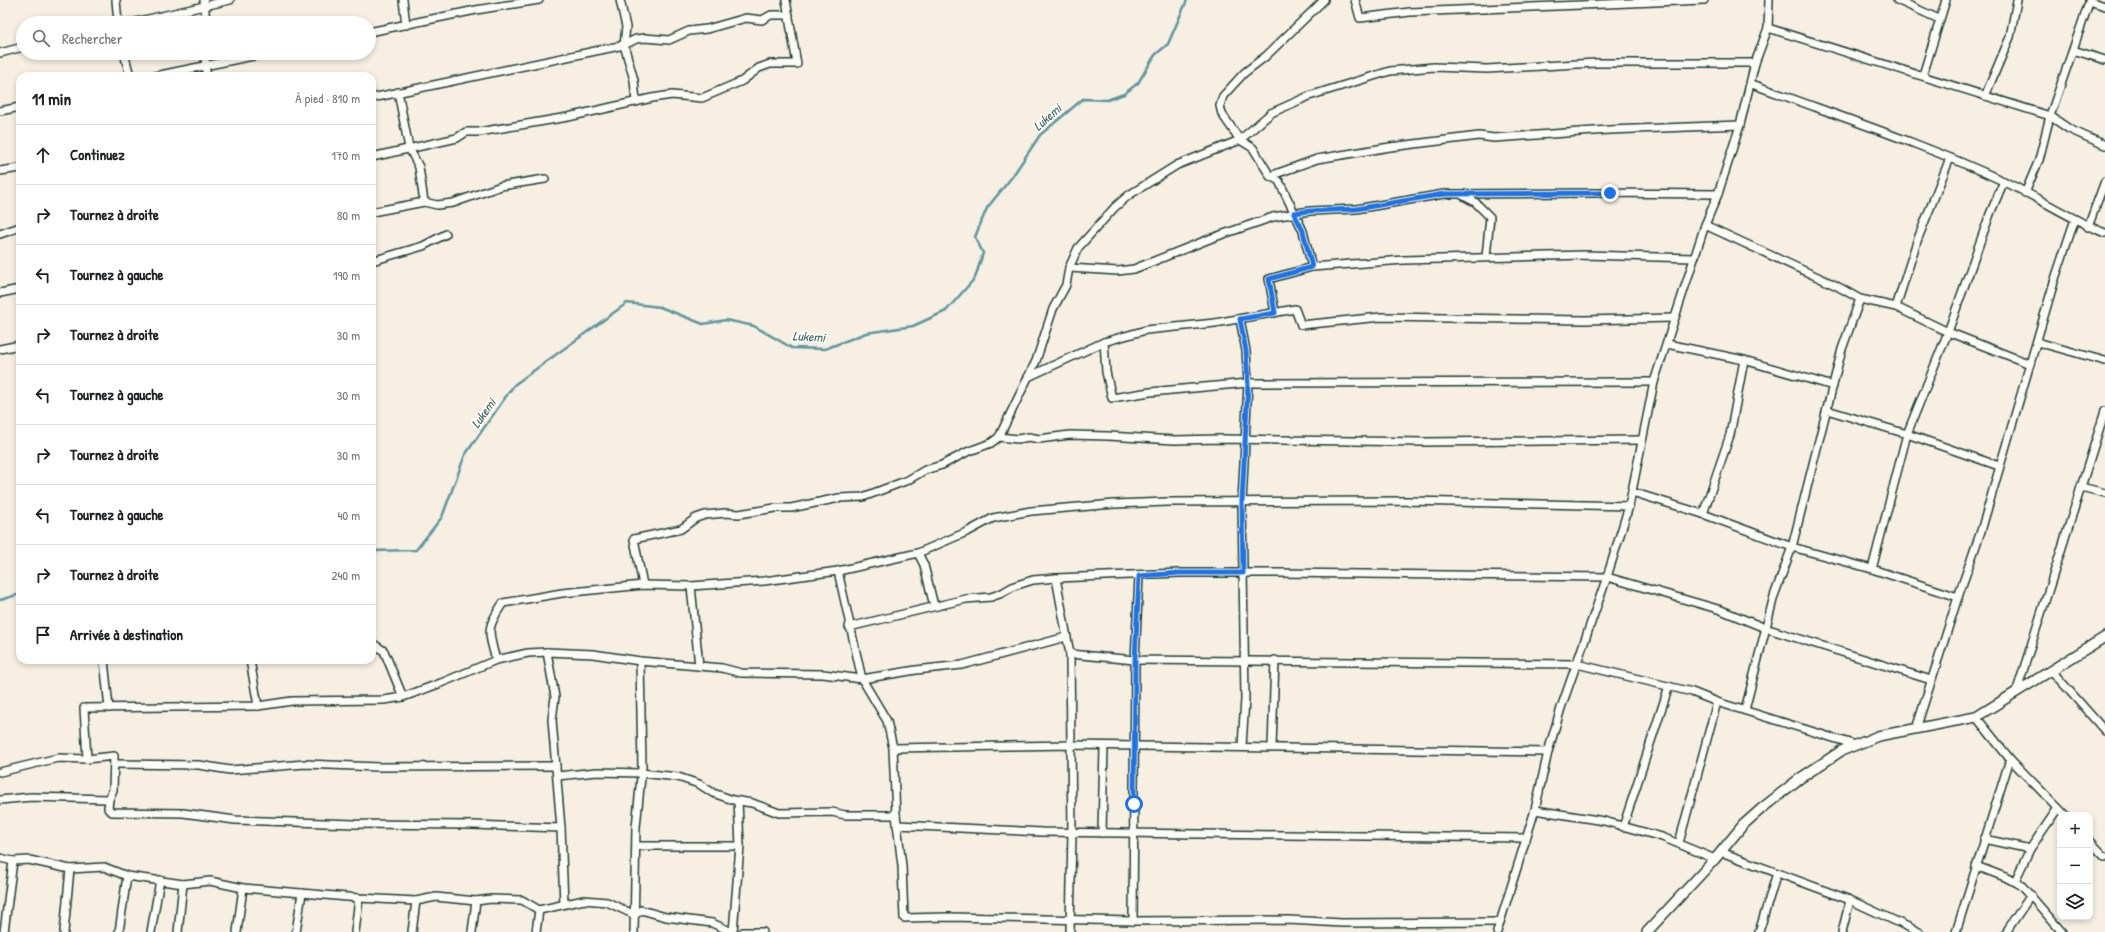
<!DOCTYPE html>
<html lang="fr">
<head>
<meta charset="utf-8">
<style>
  body { margin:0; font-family:"Patrick Hand",sans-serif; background:#f2f2f2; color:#202124 }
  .controls { position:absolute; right:12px; bottom:12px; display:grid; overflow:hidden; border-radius:8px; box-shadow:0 2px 6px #0003 }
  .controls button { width:36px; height:36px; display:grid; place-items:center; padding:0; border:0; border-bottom:1px solid #e0e0e0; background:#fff; color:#202124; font:20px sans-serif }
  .stop { position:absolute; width:12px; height:12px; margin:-9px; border:3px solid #1a73e8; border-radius:50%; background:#fff }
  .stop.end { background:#1a73e8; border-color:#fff; box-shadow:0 1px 4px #0008 }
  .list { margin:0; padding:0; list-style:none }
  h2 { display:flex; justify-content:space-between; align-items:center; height:52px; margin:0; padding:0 16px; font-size:17px }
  h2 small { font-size:13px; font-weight:400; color:#757577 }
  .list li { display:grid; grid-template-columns:26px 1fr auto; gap:12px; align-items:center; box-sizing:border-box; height:60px; padding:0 16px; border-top:1px solid #e0e0e0 }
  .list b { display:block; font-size:15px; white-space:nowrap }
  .list em { font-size:13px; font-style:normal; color:#757577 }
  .icon { flex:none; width:22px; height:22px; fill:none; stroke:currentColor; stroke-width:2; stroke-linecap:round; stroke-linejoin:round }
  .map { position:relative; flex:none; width:2105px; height:932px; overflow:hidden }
  .search { position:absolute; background:#fff; box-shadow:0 2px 6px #0003; left:16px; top:16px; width:360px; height:44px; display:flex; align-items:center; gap:10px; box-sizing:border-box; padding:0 14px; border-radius:22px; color:#757577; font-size:15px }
  .panel { position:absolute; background:#fff; box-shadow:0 2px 6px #0003; left:16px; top:72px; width:360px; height:592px; border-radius:12px }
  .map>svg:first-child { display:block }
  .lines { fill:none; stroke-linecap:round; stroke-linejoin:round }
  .stream { stroke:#5d969f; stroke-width:2.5 }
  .minor-casing { stroke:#1f3d34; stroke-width:10 }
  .tertiary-casing { stroke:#1f3d34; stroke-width:12 }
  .minor { stroke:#fdfcf7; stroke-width:7 }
  .tertiary { stroke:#fdfcf7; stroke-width:9 }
  .route { stroke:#1a73e8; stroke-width:5 }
  .labels { text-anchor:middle; stroke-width:4; stroke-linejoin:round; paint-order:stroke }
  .water-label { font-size:13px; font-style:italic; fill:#396260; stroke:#fdfcf7 }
</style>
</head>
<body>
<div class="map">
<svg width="2105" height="932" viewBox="0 0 2105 932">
  <rect width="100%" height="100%" fill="#f6efe2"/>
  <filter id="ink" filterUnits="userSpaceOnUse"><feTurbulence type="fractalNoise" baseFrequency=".025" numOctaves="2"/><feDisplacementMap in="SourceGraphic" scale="8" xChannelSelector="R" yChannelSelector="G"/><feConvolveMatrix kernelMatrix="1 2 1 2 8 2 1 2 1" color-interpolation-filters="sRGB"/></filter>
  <g filter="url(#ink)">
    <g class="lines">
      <g class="stream">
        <path d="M372,551l44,-1 26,-33 23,-62 49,-70 113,-82 33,4 43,17 23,-4 28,6 38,22 33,1 41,-16 47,-7 33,-15 29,-33 8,-25 -8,-16 12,-29 25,-31 28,-42 43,-36 24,1 17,-6 14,-11 17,-28 13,-11 19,-44"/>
        <path d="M0,600l20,-6"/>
      </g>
      <g class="minor-casing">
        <g id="minor">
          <path d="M116,0l2,23"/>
          <path d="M204,0l2,23"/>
          <path d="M403,0l3,25"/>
          <path d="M620,0l6,27 -2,18 10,35 2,22"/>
          <path d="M1355,0l5,18 50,-6 294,-12"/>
          <path d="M1897,0l42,19"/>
          <path d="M2089,1l16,5"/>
          <path d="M131,23l99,-23"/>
          <path d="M1768,28l282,88 19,13 36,16"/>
          <path d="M369,32l107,-22 63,-10"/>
          <path d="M2073,50l32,10"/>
          <path d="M0,53l23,-6"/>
          <path d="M124,53l6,23"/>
          <path d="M206,53l-1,13 2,10"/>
          <path d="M1923,75l23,-75"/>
          <path d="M155,76l113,-23"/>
          <path d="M1752,84c83,31 170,59 251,97 35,16 67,38 102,52"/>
          <path d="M398,92l11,56 10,19 5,35"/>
          <path d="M1985,96l25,-59 7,-37"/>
          <path d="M372,98l252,-53 12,-6 9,-1 24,2 20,-9 18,-2 39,-11 16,2 9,-5h18"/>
          <path d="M0,111l20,-4"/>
          <path d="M372,157l85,-19 9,-6h13l89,-15 84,-19 20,-3 30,3 40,-17 17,-13 11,-4h27l-11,-64"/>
          <path d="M0,171l20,-3"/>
          <path d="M1270,176l47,-17 73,-12 89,-11 15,2 115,-8 131,-5"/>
          <path d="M2025,193l14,-33 11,-44 40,-116"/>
          <path d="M1462,195l13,7 15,15 -4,40"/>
          <path d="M372,212l52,-10 13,3 16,-2 48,-17 44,-7"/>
          <path d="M1705,225l130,60 25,14 36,8 52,25 82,32"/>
          <path d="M2088,227l17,-46"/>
          <path d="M0,234l20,-7"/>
          <path d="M372,261l51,-15 23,-12"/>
          <path d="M1312,267l-9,-36 -24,-50 -9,-5 -17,-28 -13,-8 -18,-26 -2,-8 3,-10 21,-23 22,-17 58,-56"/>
          <path d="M1069,268l49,3 16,-2 78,-31 61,-21 37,-6 46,-2 88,-15 151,-1 123,1"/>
          <path d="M0,293l20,-4"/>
          <path d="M1896,307l21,-66 33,-83"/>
          <path d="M1275,313l-6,-34 43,-12 92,-7 181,-5 109,3"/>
          <path d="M1240,319l6,32 2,32 -6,119 3,197 -3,47"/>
          <path d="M1104,342l2,30 6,26 38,-6 98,-9 406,-1"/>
          <path d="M2037,342l68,19"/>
          <path d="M1667,344l77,16 89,26"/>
          <path d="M0,349l20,-4"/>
          <path d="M1028,377l76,-35 42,-12 69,-7 80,-14 6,16 80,-8 203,3 90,-2"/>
          <path d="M1827,410l80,24 92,32"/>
          <path d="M999,437l19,2 11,-2 10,2 31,-4 38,1 66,4 47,-1 203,3 218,-2"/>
          <path d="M2081,487l24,6"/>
          <path d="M1632,492l71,22 89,33 80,22 86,28"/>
          <path d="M1703,514l27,-79 14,-75"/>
          <path d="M918,553l6,12 10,41"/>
          <path d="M1872,569l35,-135 41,-102 42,-118 14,-33"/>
          <path d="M838,571l24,108 25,42 6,27 3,67 6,51 2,52 45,-1 184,4 155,-1 54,3 157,-1"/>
          <path d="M1056,578l14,76 2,178 -2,100"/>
          <path d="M643,585l-9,-46 47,-10 15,-11 9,-3 20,-2 14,1 36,-6h16l48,-10 24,-1 45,-17 17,-10 17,-5 25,-13 24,-9 8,-6 37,-76 17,-52 13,-24 3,-17 9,-20 37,-41 14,-12 48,-30 63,-25 31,-27 38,-17 81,-25 44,-4 53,2 109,-6h159"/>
          <path d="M691,586l8,80"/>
          <path d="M849,627l117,-28 25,-2 11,-4 12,-7 19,-6 23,-2 124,-5h99l328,4 114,33 44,18 166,52"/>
          <path d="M372,643l12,8 19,46"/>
          <path d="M547,652l8,45 -3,23 9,108 3,76"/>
          <path d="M1070,654l65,6 442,4 115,28 25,10 139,43"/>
          <path d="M104,660l5,48"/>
          <path d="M250,660l8,46"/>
          <path d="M496,660c-8,-29 -10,-32 7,-57l59,-10 81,-8 48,1 73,-5 74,-10 80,-18 51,-22 24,-13 38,-7 83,-7 54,-2 241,-1 220,5"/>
          <path d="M2051,670l54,61"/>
          <path d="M2017,690l88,-279"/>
          <path d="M1745,710l29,-114 18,-49 50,-198 18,-50"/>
          <path d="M1976,717l34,42 55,56"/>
          <path d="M1916,729l42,-132 23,-66 73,-249 21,-63"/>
          <path d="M1272,747l3,-87"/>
          <path d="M893,748l178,-3 477,7"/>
          <path d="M87,759l-3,-51 174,-2 34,-5 92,-1 19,-3 38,-14 55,-23 32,-7 19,-1 46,2 47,7 82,7 19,5 82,1 39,5 54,-9 46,-5 104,-28"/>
          <path d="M115,764l84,1 31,5 75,-6 74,3 177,-1"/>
          <path d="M0,772l58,-14 29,1 27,-3 -1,34 -4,9 -1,10 4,3 71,1 52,7 120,4 118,1 88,3"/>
          <path d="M557,776l40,-4 44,1 37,4 21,7 14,9 20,7 19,3 27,10 53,-1 13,3h51"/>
          <path d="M0,800l31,-3 78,2"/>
          <path d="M1535,810l69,11 58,16 53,22"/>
          <path d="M897,825l145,7 483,6"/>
          <path d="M1623,827l46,-141"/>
          <path d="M1102,833l2,-86"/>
          <path d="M1984,839l46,10"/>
          <path d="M2090,841l15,16"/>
          <path d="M1679,843l38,-141"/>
          <path d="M637,846h103"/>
          <path d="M1721,852l129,48 69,32"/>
          <path d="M0,858l13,3 16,-1 41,9 34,-2 23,9 56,8 27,-3 33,7 116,10 57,3 20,-4 40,4 15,-2 31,1 17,10 45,-10 23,2 28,13 6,-5 25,7 46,6 20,9"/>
          <path d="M1976,866l29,11 17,9 40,46"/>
          <path d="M2015,881l15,-32 28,-41"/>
          <path d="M1133,921l2,-261 4,-84"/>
          <path d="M4,932l9,-71"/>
          <path d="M64,932l6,-63"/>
          <path d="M119,932l8,-56"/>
          <path d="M151,932l9,-52"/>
          <path d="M178,932l5,-48"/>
          <path d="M237,932l6,-44"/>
          <path d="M296,932l6,-39"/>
          <path d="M355,932l4,-34"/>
          <path d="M412,932l4,-31"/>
          <path d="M472,932l4,-31"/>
          <path d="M536,932l3,-22"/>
          <path d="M634,932l2,-105 6,-60 -2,-106"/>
          <path d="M733,932l7,-86 -2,-45"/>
          <path d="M743,932h20"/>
          <path d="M1497,932l38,-122 13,-58 13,-44 46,-131 22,-71 25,-124 51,-157 13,-31 22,-69 15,-62 13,-35 1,-28"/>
          <path d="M1759,932l18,-59"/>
          <path d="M1842,932l8,-32"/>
          <path d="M1956,932l54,-173"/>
          <path d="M2006,932l25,-37"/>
        </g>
      </g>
      <g class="tertiary-casing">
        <path id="tertiary" d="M1647,932l68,-73 28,-34 18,-16 38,-30 42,-28 37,-15 98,-19 129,-80"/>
      </g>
      <use href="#minor" class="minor"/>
      <use href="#tertiary" class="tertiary"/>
    </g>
  </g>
  <g class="lines" filter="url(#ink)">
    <path class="route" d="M1134,804l1,-144 4,-84 41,-3h63l-1,-71 6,-118 -2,-33 -6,-32 35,-6 -6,-34 43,-12 -9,-36 -9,-18 16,-2 46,-2 88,-15 166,-1"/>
  </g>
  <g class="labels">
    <g class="water-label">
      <text transform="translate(1047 117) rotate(-42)" y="5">Lukemi</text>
      <text transform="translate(809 336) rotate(3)" y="5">Lukemi</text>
      <text transform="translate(483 413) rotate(-55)" y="5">Lukemi</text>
    </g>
  </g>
</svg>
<div class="controls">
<button>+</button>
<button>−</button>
<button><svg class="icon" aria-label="layers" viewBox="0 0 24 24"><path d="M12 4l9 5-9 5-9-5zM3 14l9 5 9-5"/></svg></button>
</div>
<div class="stop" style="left:1134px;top:804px"></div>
<div class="stop end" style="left:1610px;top:193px"></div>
<div class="search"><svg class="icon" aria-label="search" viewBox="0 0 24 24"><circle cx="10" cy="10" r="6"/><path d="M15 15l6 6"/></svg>Rechercher</div>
<section class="panel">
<h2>11 min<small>À pied · 810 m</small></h2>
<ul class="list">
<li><svg class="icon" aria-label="ahead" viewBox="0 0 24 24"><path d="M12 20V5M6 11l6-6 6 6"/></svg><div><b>Continuez</b></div><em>170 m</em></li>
<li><svg class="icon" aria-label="right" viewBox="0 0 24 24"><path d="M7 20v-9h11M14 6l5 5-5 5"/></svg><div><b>Tournez à droite</b></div><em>80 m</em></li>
<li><svg class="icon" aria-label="left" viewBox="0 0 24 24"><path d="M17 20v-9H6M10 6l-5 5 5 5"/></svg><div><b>Tournez à gauche</b></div><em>190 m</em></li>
<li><svg class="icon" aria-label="right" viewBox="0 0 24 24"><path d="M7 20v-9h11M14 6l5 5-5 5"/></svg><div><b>Tournez à droite</b></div><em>30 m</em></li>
<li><svg class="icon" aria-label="left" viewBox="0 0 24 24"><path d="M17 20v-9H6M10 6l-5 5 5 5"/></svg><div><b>Tournez à gauche</b></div><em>30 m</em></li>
<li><svg class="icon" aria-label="right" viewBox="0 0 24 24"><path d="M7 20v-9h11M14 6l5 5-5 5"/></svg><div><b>Tournez à droite</b></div><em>30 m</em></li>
<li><svg class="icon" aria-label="left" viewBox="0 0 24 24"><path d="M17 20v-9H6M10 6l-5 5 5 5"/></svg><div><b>Tournez à gauche</b></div><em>40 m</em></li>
<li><svg class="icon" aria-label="right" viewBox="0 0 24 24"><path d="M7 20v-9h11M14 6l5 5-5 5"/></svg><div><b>Tournez à droite</b></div><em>240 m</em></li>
<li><svg class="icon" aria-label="arrive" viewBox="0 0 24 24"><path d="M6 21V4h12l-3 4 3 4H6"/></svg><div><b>Arrivée à destination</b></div></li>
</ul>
</section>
</div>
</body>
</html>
